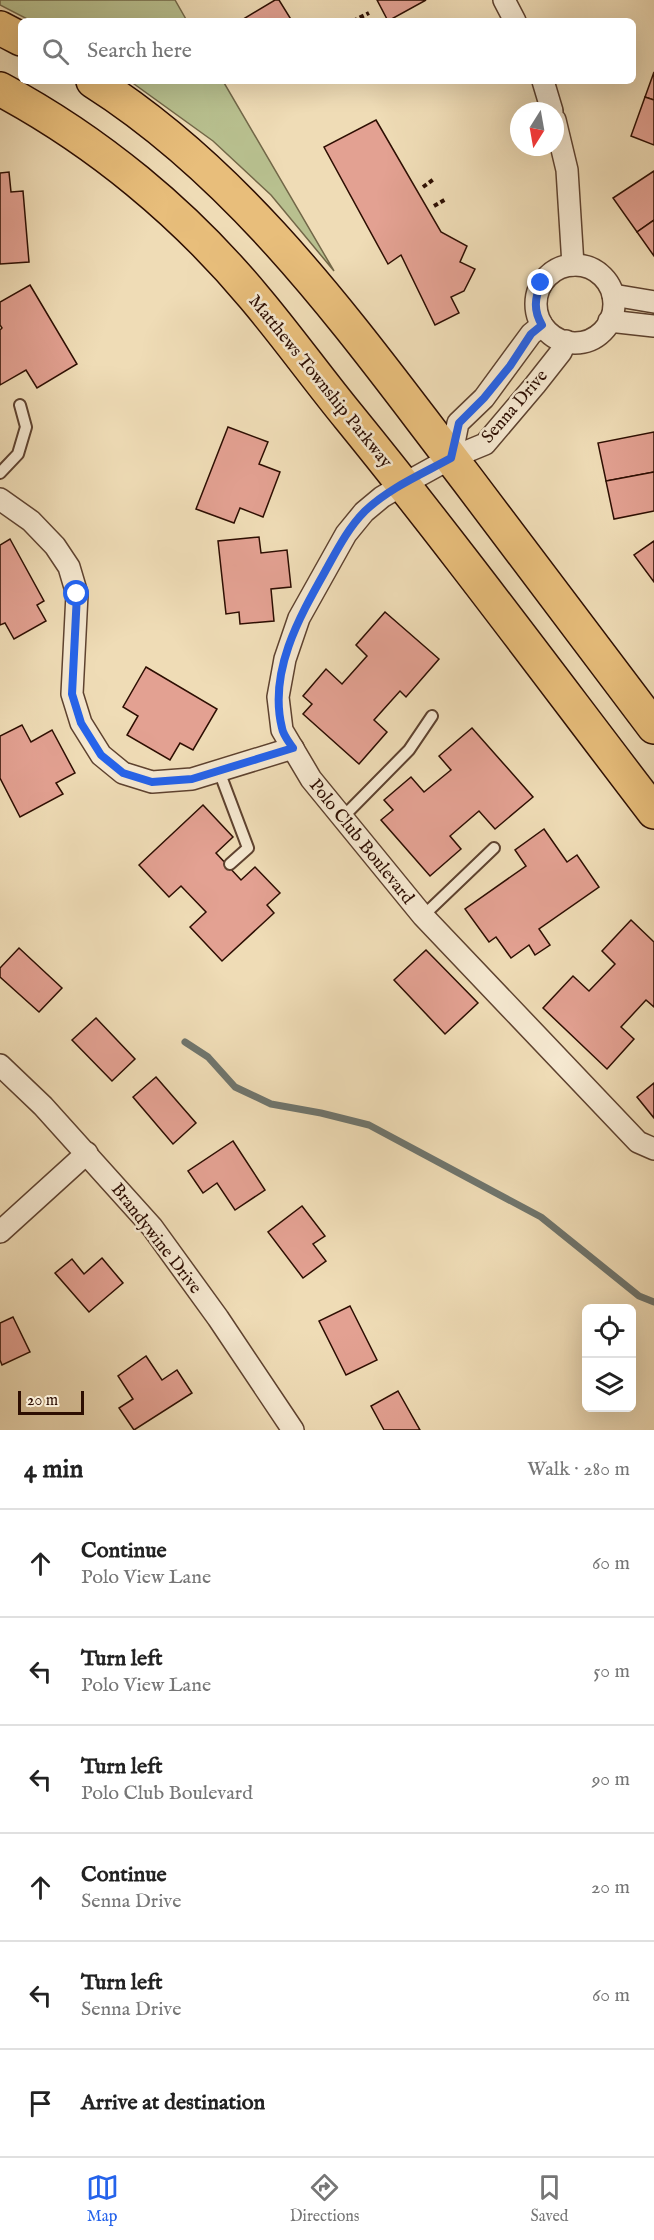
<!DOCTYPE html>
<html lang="en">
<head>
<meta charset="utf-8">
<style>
  body { margin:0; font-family:"IM FELL English",serif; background:#f6f6f6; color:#222 }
  .controls { position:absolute; right:18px; bottom:18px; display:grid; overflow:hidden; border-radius:9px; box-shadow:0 6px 24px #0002 }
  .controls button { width:54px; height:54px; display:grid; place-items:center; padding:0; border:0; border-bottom:2px solid #e0e0e0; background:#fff; color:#222; font:30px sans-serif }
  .compass { position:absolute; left:510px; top:102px; width:54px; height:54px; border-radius:50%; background:#fff; box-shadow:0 6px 24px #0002; rotate:191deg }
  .scale { position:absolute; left:18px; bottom:15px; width:66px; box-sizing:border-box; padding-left:6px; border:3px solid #2d0e02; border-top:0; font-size:16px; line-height:21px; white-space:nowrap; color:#2d0e02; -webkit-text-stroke:4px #f5e8d0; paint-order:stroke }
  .stop { position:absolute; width:18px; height:18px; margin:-14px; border:4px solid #2563eb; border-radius:50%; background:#fff }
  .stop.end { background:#2563eb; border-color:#fff; box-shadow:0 2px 6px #0008 }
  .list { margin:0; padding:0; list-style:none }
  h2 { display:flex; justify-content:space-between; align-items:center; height:78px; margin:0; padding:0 24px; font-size:26px }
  h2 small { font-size:20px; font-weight:400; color:#767676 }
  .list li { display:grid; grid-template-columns:39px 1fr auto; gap:18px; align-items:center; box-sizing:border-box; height:108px; padding:0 24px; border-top:2px solid #e0e0e0 }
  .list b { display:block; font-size:22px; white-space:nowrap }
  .list p { margin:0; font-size:20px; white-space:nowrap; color:#767676 }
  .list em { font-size:20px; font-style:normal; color:#767676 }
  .icon { flex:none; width:33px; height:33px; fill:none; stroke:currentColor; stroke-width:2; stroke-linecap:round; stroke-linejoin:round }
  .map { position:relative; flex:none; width:654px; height:1430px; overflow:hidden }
  .search { position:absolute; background:#fff; box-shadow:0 6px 24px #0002; left:18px; right:18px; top:18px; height:66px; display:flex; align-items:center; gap:15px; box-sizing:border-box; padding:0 21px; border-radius:9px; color:#767676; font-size:22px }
  .sheet { height:726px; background:#fff }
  nav { display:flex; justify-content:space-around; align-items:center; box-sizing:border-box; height:84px; border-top:2px solid #e0e0e0; background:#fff; font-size:16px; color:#767676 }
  nav a { display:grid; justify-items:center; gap:3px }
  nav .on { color:#2563eb }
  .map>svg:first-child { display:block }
  .green { fill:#b8c08f; stroke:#726748; stroke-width:1.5 }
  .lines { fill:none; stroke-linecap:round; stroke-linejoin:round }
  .stream { stroke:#6f756d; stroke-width:7 }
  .building { fill:#e3a192; stroke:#2d0e02; stroke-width:1.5 }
  .lane-casing { stroke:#5e422f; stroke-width:14 }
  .street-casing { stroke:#5e422f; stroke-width:24 }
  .primary-casing { stroke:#2d0e02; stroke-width:36 }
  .path { stroke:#2d0e02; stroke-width:4; stroke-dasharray:4.5 3; stroke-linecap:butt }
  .lane { stroke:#f5e8d0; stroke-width:10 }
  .street { stroke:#f5e8d0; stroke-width:21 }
  .primary { stroke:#e8be7b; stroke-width:33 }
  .route { stroke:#2563eb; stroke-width:8 }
  .labels { text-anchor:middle; stroke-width:5; stroke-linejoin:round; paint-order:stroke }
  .street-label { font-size:18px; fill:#2d0e02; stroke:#f5e8d0 }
</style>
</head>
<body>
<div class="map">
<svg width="654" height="1430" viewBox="0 0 654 1430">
  <rect width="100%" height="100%" fill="#efdcb6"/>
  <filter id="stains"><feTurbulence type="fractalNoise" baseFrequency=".00333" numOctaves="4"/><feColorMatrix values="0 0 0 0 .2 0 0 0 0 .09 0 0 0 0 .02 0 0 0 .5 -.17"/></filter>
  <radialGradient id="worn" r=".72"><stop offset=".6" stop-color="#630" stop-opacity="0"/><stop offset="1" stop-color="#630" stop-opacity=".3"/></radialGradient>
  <g class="green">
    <path d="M0,0h175l12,21h-156l-31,-16z"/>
    <path d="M130,81h93l111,190 -63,-76 -58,-54z"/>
  </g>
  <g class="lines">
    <path class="stream" d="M185,1042l23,15 27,30 36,17 50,9 48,12 172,92 98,79 15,6"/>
  </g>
  <g class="building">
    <path d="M275,0h4l13,21h-52z"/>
    <path d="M377,0h49l-38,21z"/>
    <path d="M654,72v28l-9,-3z"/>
    <path d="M645,97l9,3v45l-23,-9z"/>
    <path d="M376,120l65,112 26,14 -7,16 15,7 -11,22 -13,6 8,16 -24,12 -34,-70 -13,9 -64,-117z"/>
    <path d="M654,171v49l-17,12 -24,-34z"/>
    <path d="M9,172l2,20 12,-1 6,71 -29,2v-91z"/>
    <path d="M654,220v36l-17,-24z"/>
    <path d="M30,285l47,79 -40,24 -11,-18 -26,15v-55l2,-2 -2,-3v-23z"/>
    <path d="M228,427l40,15 -9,22 21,8 -17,45 -23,-9 -6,15 -38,-14z"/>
    <path d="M654,432v40l-48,9 -8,-38z"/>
    <path d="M654,472v39l-40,8 -8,-38z"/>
    <path d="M259,537l2,16 26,-3 4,37 -20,2 3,32 -34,3 -1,-12 -13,2 -8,-73z"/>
    <path d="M10,539l34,62 -7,4 9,16 -32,18 -9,-16 -5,2v-80z"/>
    <path d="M654,541v41l-20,-27z"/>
    <path d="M385,612l54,47 -33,38 -6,-6 -26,29 13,12 -28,32 -56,-50 9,-10 -9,-8 23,-27 16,15 25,-28 -11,-11z"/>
    <path d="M146,667l71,42 -24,41 -13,-7 -10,17 -43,-25 11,-19 -15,-9z"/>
    <path d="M22,725l9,17 21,-12 23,43 -19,10 7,11 -43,23 -20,-39v-42z"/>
    <path d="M472,728l61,69 -38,32 -16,-18 -29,25 11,13 -31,27 -49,-56 12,-10 -9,-10 27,-23 13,15 27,-22 -12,-14z"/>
    <path d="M203,805l30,32 -17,16 25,27 14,-13 25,26 -13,12 7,8 -52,48 -32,-34 16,-15 -25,-26 -12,11 -30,-32z"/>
    <path d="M544,829l23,33 10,-7 22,32 -60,42 11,16 -15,10 -6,-10 -18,13 -15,-21 -7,5 -24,-33 61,-43 -11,-16z"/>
    <path d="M631,920l23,22v65l-8,-7 -25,27 13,12 -27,30 -64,-61 30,-32 16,15 26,-27 -13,-13z"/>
    <path d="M19,948l43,40 -23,24 -39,-35v-9z"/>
    <path d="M426,950l52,53 -33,31 -51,-54z"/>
    <path d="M96,1018l39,41 -23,22 -40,-41z"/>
    <path d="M156,1077l40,46 -23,21 -40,-47z"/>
    <path d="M654,1083v35l-17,-21z"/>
    <path d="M233,1141l32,49 -30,20 -18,-27 -14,10 -15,-22z"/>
    <path d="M302,1206l23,30 -12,8 13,17 -23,17 -35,-46z"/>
    <path d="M102,1258l21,25 -34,29 -34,-39 17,-14 12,15z"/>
    <path d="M350,1306l27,54 -31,15 -27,-54z"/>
    <path d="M13,1317l17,35 -28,13 -2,-5v-37z"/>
    <path d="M146,1356l16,24 15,-10 15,23 -58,37 -15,-22 14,-9 -15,-23z"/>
    <path d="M398,1391l22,39h-36l-13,-24z"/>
  </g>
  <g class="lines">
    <g class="lane-casing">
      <g id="lane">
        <path d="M0,473l18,-19 8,-27 -6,-22"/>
        <path d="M219,771l29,77 -18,16"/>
        <path d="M343,817l66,-67 23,-34"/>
        <path d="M423,916l71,-68"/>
      </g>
    </g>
    <g class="street-casing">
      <g id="street">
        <path d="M504,0l11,21"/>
        <path d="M543,81l9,30"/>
        <path d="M555,120l12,50 6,95"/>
        <circle cx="575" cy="304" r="39"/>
        <path d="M613,295l41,7"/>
        <path d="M609,321l45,5"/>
        <path d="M566,341l-5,11 -26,33 -50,59 -34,14 -47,26 -22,13 -18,15 -18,22 -47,84 -14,41 -7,38 4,33 29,49 112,137 215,226 16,7"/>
        <path d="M451,458l7,-35 26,-25 47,-64 11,-9"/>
        <path d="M0,499l31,22 24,25 14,21 8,27 -5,100 9,29 20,32 22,18 29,9 40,-3 101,-31"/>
        <path d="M0,1065l43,41 109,121 66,91 75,112"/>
        <path d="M0,1232l87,-79"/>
      </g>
    </g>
    <g class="primary-casing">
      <g id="primary">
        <path d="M0,28l21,11"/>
        <path d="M93,81c134,85 234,214 329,339 78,102 155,205 232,307"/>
        <path d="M0,89c97,52 184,124 254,208 33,39 63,81 95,120 105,129 204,263 305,395"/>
      </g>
    </g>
    <g class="path">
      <path d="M353,21l16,-8"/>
      <path d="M423,187l11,-8"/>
      <path d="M434,206l12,-7"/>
    </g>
    <use href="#lane" class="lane"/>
    <use href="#street" class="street"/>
    <use href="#primary" class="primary"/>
  </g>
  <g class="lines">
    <path class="route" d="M77,594l-5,100 9,29 20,32 22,18 29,9 40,-3 101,-31c-4,-6 -10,-13 -11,-20 -14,-57 18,-112 45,-160 11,-20 22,-41 38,-57 24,-23 57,-37 86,-53l8,-35 25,-25 26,-32 21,-32 11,-9c-9,-15 -7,-27 -1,-42"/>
  </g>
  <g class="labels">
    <g class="street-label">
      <text transform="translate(321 381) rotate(51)" y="6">Matthews Township Parkway</text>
      <text transform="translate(514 406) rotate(-49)" y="6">Senna Drive</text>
      <text transform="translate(362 841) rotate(51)" y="6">Polo Club Boulevard</text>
      <text transform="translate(157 1238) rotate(52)" y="6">Brandywine Drive</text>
    </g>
  </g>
  <rect width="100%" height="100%" filter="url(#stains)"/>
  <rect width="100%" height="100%" fill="url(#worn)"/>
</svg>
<div class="controls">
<button><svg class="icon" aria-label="locate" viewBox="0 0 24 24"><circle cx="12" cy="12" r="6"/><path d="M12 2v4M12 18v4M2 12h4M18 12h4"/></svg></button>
<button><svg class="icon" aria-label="layers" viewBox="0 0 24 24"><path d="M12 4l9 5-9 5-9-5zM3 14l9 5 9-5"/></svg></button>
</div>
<svg class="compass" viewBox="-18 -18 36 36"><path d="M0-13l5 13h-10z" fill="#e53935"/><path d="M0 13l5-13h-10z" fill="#767676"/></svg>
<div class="scale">20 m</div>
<div class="stop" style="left:77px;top:594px"></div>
<div class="stop end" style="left:541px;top:283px"></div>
<div class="search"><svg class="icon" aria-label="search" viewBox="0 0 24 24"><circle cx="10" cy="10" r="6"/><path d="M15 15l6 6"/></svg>Search here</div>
</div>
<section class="sheet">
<h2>4 min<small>Walk · 280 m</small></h2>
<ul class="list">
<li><svg class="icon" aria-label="ahead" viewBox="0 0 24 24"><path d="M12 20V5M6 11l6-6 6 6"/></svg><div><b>Continue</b><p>Polo View Lane</p></div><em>60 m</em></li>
<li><svg class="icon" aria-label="left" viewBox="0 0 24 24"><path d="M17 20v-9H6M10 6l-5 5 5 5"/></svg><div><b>Turn left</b><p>Polo View Lane</p></div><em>50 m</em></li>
<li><svg class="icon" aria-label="left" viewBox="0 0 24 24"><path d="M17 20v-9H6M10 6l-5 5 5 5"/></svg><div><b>Turn left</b><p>Polo Club Boulevard</p></div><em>90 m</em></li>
<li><svg class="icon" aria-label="ahead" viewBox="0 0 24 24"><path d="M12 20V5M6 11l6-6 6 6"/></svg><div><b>Continue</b><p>Senna Drive</p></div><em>20 m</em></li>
<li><svg class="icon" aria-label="left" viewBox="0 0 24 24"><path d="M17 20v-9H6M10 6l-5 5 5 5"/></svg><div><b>Turn left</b><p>Senna Drive</p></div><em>60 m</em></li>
<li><svg class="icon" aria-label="arrive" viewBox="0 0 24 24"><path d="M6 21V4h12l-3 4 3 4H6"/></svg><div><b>Arrive at destination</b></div></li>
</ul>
</section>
<nav>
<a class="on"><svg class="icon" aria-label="map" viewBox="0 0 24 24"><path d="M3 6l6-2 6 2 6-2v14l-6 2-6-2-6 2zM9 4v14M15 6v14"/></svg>Map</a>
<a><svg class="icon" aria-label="directions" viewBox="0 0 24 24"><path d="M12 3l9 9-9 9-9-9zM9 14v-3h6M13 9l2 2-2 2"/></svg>Directions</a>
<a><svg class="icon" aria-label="saved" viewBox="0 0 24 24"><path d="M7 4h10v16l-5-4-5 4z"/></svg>Saved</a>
</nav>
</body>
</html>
